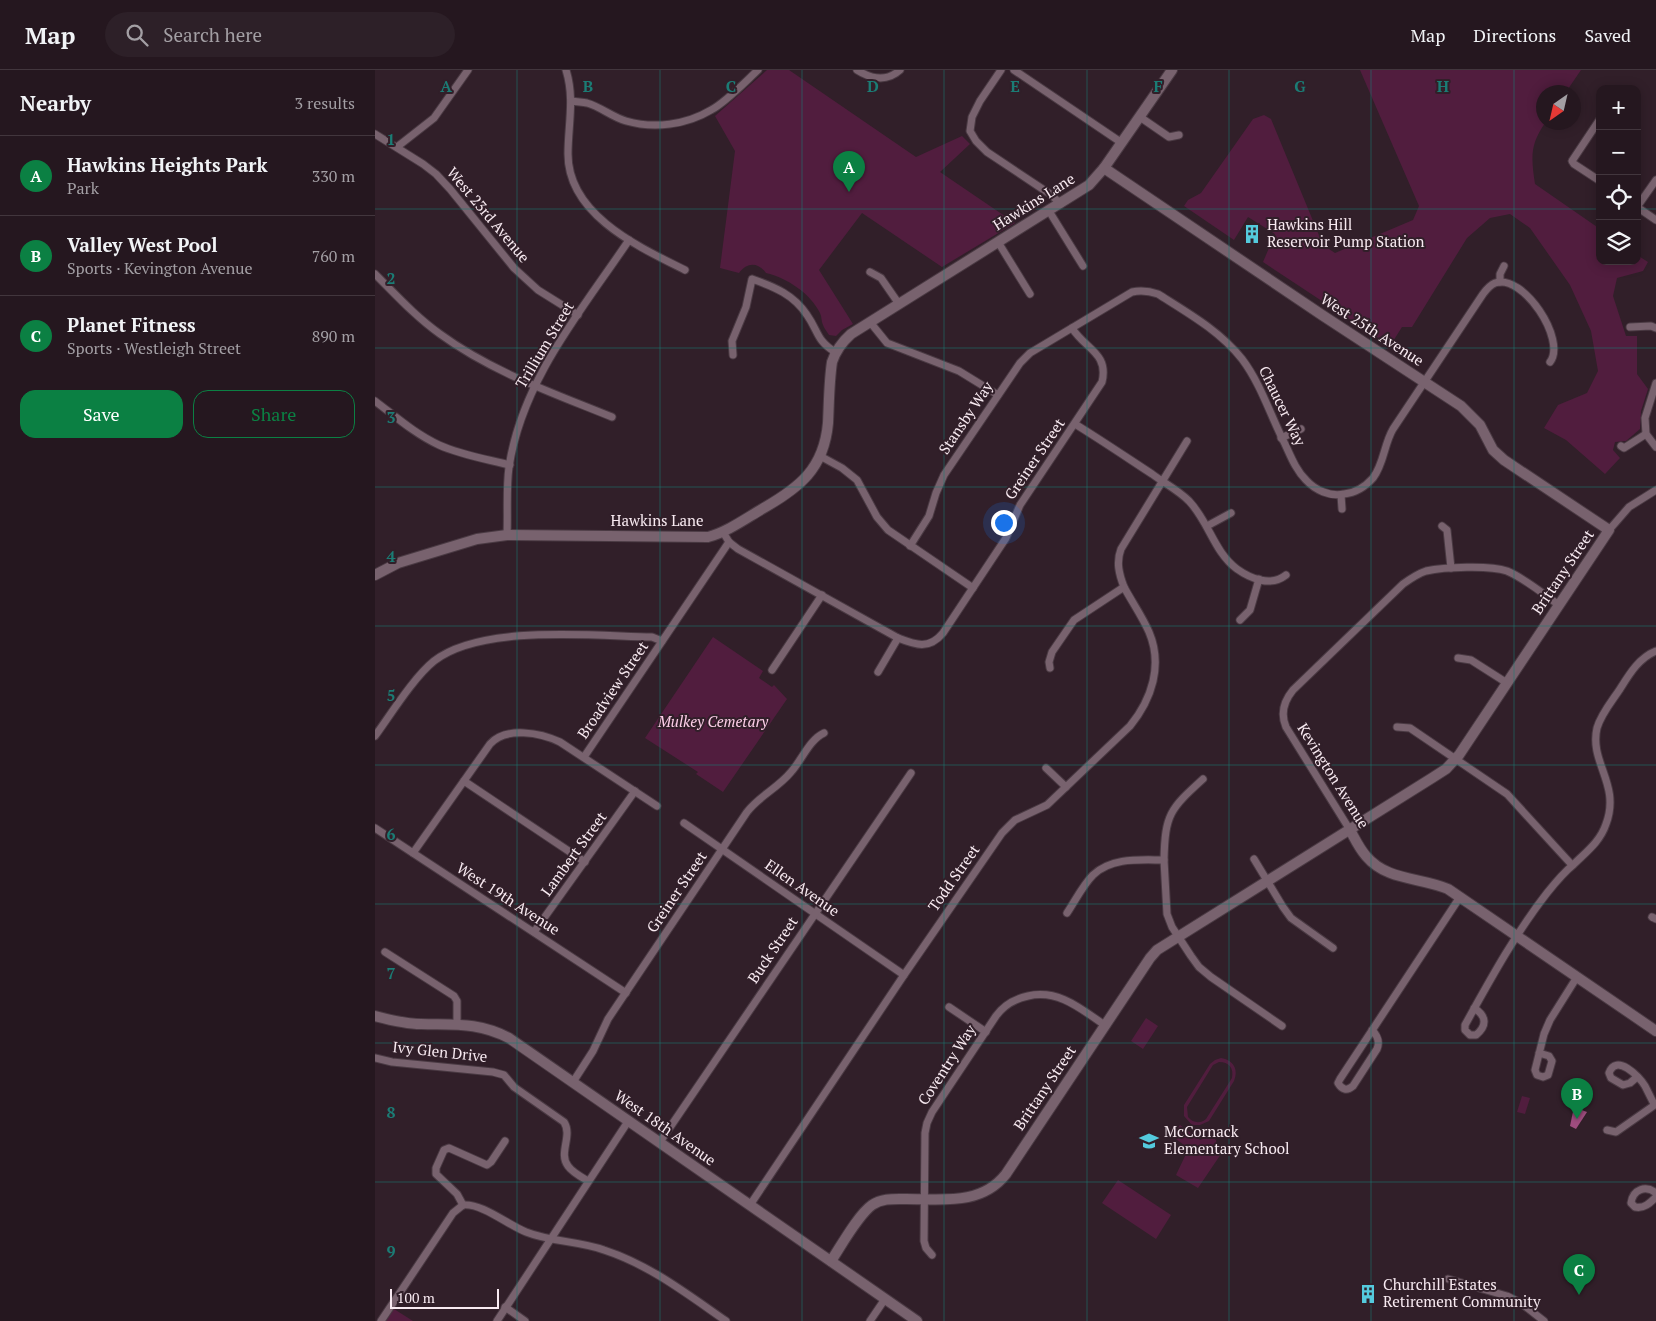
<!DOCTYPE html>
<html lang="en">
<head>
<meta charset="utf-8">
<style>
  body { margin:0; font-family:"PT Serif",serif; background:#2d2028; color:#f1f3f6 }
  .controls { position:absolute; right:15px; top:15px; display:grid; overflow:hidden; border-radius:10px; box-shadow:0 2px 12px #0003 }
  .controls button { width:45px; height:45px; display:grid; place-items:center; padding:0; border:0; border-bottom:1px solid #42363d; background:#25171f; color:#f1f3f6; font:25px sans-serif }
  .compass { position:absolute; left:1161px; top:15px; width:45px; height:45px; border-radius:50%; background:#25171f; box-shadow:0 2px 12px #0003; rotate:214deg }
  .scale { position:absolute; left:15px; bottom:12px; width:109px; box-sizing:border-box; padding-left:5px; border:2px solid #f8eaf1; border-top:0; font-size:14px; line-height:18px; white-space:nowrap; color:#f8eaf1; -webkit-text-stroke:4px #311f29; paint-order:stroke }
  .you { position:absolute; left:628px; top:452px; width:18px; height:18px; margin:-12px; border:4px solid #fff; border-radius:50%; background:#1a73e8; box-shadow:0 0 0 8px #1a73e833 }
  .badge { display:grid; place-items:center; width:32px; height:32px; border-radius:50%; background:#0b8043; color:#fff; font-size:16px; font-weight:700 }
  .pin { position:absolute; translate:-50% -41px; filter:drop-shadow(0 1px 2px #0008) }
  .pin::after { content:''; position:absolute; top:26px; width:18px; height:15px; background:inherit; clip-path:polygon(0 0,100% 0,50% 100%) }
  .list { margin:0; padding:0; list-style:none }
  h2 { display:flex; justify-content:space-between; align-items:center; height:65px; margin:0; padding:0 20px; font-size:21px }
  h2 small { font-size:16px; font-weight:400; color:#a39fa4 }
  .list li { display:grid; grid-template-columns:32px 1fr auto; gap:15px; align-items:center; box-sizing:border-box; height:80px; padding:0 20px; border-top:1px solid #42363d }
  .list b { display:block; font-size:19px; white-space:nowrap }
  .list p { margin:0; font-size:16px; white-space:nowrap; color:#a39fa4 }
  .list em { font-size:16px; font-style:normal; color:#a39fa4 }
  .actions { display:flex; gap:10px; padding:15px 20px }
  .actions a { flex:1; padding:11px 0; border:1px solid #0b8043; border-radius:15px; text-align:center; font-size:18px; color:#0b8043 }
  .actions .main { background:#0b8043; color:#fff }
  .icon { flex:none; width:28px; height:28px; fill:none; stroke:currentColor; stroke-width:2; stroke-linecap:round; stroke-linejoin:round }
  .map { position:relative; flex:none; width:1281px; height:1251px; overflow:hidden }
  header { display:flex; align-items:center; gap:30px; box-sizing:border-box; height:70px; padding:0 25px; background:#25171f; border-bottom:1px solid #42363d }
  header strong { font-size:24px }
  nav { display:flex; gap:28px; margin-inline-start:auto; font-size:18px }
  .search { width:350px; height:45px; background:#2d2028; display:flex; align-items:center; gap:12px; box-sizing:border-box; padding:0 18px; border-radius:28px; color:#a39fa4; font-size:19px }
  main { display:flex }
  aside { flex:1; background:#25171f }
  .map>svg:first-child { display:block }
  .green { fill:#511d3e; fill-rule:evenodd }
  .water { fill:#9f4d7f }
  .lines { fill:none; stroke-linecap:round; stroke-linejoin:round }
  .street-casing { stroke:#4a3a43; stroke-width:9 }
  .secondary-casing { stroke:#4a3a43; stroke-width:12 }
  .street { stroke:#78626e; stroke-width:7 }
  .secondary { stroke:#78626e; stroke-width:10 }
  .grid { fill:none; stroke:#1b7c75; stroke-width:1; stroke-opacity:0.55 }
  .labels { text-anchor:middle; stroke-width:4; stroke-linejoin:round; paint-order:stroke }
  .street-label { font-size:15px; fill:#f8eaf1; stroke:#311f29 }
  .poi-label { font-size:15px; fill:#f8eaf1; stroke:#311f29; text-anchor:start }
  .park-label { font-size:15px; font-style:italic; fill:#fecfe9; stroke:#311f29 }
  .grid-label { font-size:16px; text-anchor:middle; font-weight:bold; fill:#1b7c75; stroke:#311f29; stroke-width:4; stroke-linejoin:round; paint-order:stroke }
</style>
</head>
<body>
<header>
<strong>Map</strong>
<div class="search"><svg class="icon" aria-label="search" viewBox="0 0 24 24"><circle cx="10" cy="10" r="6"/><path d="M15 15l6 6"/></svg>Search here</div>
<nav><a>Map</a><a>Directions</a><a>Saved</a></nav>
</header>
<main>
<aside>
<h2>Nearby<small>3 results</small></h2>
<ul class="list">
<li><span class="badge">A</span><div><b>Hawkins Heights Park</b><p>Park</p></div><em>330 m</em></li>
<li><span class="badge">B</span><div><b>Valley West Pool</b><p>Sports · Kevington Avenue</p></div><em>760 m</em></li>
<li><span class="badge">C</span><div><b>Planet Fitness</b><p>Sports · Westleigh Street</p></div><em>890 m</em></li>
</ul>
<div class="actions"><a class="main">Save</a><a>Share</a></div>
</aside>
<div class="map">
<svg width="1281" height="1251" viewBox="0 0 1281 1251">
  <rect width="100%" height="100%" fill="#311f29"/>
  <g class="green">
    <path d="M392,0h22l127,87 46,-21 8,8 -30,28 75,51 -73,44 -80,-54 -43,57 34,54 -11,6 -6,6 -7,-1c-2,-3 -5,-7 -6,-10 -2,-4 -1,-8 -3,-12 -10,-20 -33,-35 -54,-40 -8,-11 -19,-11 -27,0l-19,-5 15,-117 -20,-35z"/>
    <path d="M985,0h221l-15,22h-23v30l2,1c-15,22 -14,34 -10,61l65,45v32h37v-6l11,7 -5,9 -26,7 -4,18 13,40h11v38l11,15 -7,22 -1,18 -14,12 -11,1 -2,8 7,8 -15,16 -39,-34 -22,-12 14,-23 29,-12 11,-22 -7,-40 -21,-46 -40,-57 -20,-14 -20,4 -23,20 -55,89h-10l-12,19 -127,-84 12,-28 -27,-17 -14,23 -50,-34 4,-6 13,-7 52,-74 11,-4 7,4 52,126 12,8 78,-33 6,-14z"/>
    <path d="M338,567l50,34 -4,7 13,9 2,-2 13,14 -64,93 -27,-18 2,-2 -53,-34z"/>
    <path d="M771,948l12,8 -15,23 -12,-8z"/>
    <path d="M846,988c12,2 18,11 13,23l-25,40 -9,4h-8l-8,-9v-11l26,-41 5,-4zM844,992c10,0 15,6 13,16l-26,41c-6,5 -13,4 -18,-2l-1,-10 26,-42z"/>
    <path d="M1147,1026l8,2 -5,16 -8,-2z"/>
    <path d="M805,1055l20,15 10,-4 6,4 1,8 6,3 -25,37 -22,-13 10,-21 -2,-9 -12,-9z"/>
    <path d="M743,1110l53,35 -15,24 -54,-36z"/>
    <path d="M19,1239l19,12h-27z"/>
  </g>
  <path class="water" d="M1199,1037l13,5 -11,17 -6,-3z"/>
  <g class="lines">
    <g class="street-casing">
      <g id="street">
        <path d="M191,0c9,29 2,55 2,84 0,61 71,93 117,116"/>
        <path d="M482,0c14,9 30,12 43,0"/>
        <path d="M626,0l-21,31 -8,16 -2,14 6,10 11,11 63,42 11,10"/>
        <path d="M639,0l108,73"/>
        <path d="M197,31c5,1 10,1 15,2 14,4 25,14 39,18 28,8 60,4 85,-11 15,-8 34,-28 47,-40"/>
        <path d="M765,47l29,20 10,-2"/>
        <path d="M1225,49l-28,42 2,3 26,17"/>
        <path d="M0,64l48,30 13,10 14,15 64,79 24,22 40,25"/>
        <path d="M22,77l37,-29 34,-48"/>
        <path d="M1262,137l19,-27"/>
        <path d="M1262,137l19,13"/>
        <path d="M674,141l34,55"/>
        <path d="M623,172l32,52"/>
        <path d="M495,202l11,6 18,26"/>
        <path d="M0,204c21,21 41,43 65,60 52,38 113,59 172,83"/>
        <path d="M1125,212v-8l4,-8"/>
        <path d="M495,252l17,21 72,28 39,24"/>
        <path d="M1255,257l21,-1 5,2"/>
        <path d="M358,285l-1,-14 14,-34 6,-28c23,8 42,16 55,36 12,17 9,25 28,37"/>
        <path d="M1281,313l-11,35 1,16 10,13"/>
        <path d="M0,331c20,15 40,33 64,44 22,10 47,14 71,20"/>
        <path d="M700,354c26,16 51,33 77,50 12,9 26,16 37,27 20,21 25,51 48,68 14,10 34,18 49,6"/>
        <path d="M906,368l20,-9"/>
        <path d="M1246,376l3,2 22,-14"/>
        <path d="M445,386l22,12 15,12 20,37 11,13 85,58"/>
        <path d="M966,425l1,14"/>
        <path d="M832,456l24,-13"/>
        <path d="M1067,456l5,4 4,38"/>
        <path d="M1234,460l20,-23 27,-17"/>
        <path d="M348,462l6,10 9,7 160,89c18,7 31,12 45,-5l63,-95 14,-33 82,-123c7,-29 -17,-33 -30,-54"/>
        <path d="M132,465c1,-23 -1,-46 2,-68 13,-87 73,-157 120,-227"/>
        <path d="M535,476l19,-30 7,-23 8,-18 76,-112 10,-10 102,-61c10,-2 17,-1 26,2 30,19 62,37 84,65 19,25 29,58 43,85 6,13 11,26 21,36 9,10 24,17 38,14 11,-1 21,-7 29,-16 11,-14 11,-34 20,-49l90,-135c3,-4 7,-9 12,-11 28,-10 72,57 55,79"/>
        <path d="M749,517c-5,-13 -8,-25 -3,-38l66,-108"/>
        <path d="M865,550l10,-10 9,-31"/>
        <path d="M1083,588l13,2 36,23"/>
        <path d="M397,600l50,-75"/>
        <path d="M503,602l20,-34"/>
        <path d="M1022,657l13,1 97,66 65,71"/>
        <path d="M0,666c16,-22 39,-59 59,-75 47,-37 160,-25 218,-24l10,4"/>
        <path d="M209,687l145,-215"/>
        <path d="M671,698l20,19"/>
        <path d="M89,711l121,81"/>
        <path d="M309,753l220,152"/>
        <path d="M0,758l251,165"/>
        <path d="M975,760l-64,-103c-6,-14 -2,-26 7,-37l110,-106c7,-5 14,-10 23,-13 18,-4 64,-6 81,0 19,8 36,23 52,34"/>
        <path d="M38,783l77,-109c16,-18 51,-11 70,-2l97,64"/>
        <path d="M879,789l29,48 8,11 42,30"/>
        <path d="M789,790l3,54 5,13 19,29 8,11 12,10 71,49"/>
        <path d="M692,843c8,-12 16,-28 26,-38 19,-18 47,-15 71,-15 1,-46 6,-51 39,-81"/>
        <path d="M1277,847l4,2"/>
        <path d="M159,862l101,-141"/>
        <path d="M10,882l69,44 3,5v22"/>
        <path d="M574,937l37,25"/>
        <path d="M1099,938c13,8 13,18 2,27h-6l-5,-5v-5c25,-45 50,-91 82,-132 8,-10 16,-20 26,-28 13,-13 27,-23 33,-41 15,-40 -17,-61 -9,-96 4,-14 15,-27 23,-39 10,-16 19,-31 36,-38"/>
        <path d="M997,960c5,5 8,12 5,19l-24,37c-6,5 -11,4 -15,-3l2,-4 120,-182"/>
        <path d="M1164,983l10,3 3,5 -4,14 -5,2 -6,-2 -2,-5 9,-36 6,-14 27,-43"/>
        <path d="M0,988l17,4 101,10 11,3 10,12 50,35c9,14 -6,31 4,44 4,6 13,11 20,15"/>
        <path d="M1262,1007l-7,6 -7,2 -12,-7 -2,-5c7,-20 30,3 36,13 3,6 6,12 9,18"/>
        <path d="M198,1012l20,-31 15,-32 139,-207c12,-16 31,-24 44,-40 11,-12 18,-32 33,-39"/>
        <path d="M1232,1060l9,2 40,-28"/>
        <path d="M285,1072l251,-369"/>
        <path d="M1281,1123c-10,-8 -23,-4 -25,10l4,4c9,2 15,-4 21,-10"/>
        <path d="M88,1135c19,-2 45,20 63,27 25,10 53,9 78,18 46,15 83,44 122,71"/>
        <path d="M88,1135l-6,-11 -21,-20v-6l8,-18 5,-2 38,17 4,-3 14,-21"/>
        <path d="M375,1135l154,-230 98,-142 13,-13 32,-15 83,-79c22,-27 33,-61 19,-94 -7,-16 -17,-30 -25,-45l-50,33 -22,32 -3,10 1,6"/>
        <path d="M557,1185l-6,-7 -2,-7 1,-108 2,-10 5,-11 64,-96c8,-11 18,-17 32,-20 31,-7 53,13 78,30"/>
        <path d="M1073,1209l59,17 14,7 23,18"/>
        <path d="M130,1237l20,14"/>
        <path d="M6,1251l72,-108 10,-8"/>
        <path d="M122,1251l132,-201"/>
        <path d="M495,1251l15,-22"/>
      </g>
    </g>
    <g class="secondary-casing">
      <g id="secondary">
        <path d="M0,505l23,-12 79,-24 30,-4 201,2c19,-5 37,-18 54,-28 37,-21 62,-40 66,-86 1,-20 1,-41 4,-61 4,-12 10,-20 19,-28l238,-149 15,-17 68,-98"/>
        <path d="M975,760c5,9 9,18 16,26 21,25 54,21 82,33l208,142"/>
        <path d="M0,946c15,4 31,8 46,8 34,1 57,-2 88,14l408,283"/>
        <path d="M456,1191c10,-15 27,-46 41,-56 10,-7 22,-6 34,-6 35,0 75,7 100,-25l144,-216 7,-8 275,-172 14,-9 13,-14 150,-225 -105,-70 -11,-10 -13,-25 -19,-19 -139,-91 -218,-147"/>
      </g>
    </g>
    <use href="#street" class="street"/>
    <use href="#secondary" class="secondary"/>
  </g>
  <path class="grid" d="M142,0v1251M285,0v1251M427,0v1251M569,0v1251M712,0v1251M854,0v1251M996,0v1251M1139,0v1251M0,139h1225M1262,139h19M0,278h1281M0,417h1281M0,556h1281M0,695h1281M0,834h1281M0,973h1281M0,1112h1281"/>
  <defs>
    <g id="building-bare" transform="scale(1.5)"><path d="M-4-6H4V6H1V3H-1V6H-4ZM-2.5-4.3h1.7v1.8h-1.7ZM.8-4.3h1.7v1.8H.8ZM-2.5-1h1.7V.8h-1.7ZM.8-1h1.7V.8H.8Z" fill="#54cadd" stroke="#311f29" stroke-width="2.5" paint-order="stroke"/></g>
    <g id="school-bare" transform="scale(1.5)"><path d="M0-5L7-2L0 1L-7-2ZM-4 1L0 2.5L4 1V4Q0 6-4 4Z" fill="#54cadd" stroke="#311f29" stroke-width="2.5" paint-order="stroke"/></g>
  </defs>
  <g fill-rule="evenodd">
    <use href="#building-bare" x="877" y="164"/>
    <use href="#school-bare" x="774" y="1071"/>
    <use href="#building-bare" x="993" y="1224"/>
  </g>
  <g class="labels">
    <g class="street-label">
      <text transform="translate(659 132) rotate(-32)" y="5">Hawkins Lane</text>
      <text transform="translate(113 145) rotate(50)" y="5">West 23rd Avenue</text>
      <text transform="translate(997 260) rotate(33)" y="5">West 25th Avenue</text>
      <text transform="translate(170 275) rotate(-59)" y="5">Trillium Street</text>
      <text transform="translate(907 336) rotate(64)" y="5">Chaucer Way</text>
      <text transform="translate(591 348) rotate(-56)" y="5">Stansby Way</text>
      <text transform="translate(660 389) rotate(-56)" y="5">Greiner Street</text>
      <text x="282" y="456">Hawkins Lane</text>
      <text transform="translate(1188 502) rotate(-56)" y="5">Brittany Street</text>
      <text transform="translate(238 620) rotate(-56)" y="5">Broadview Street</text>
      <text transform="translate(958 706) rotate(58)" y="5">Kevington Avenue</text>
      <text transform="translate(199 784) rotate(-54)" y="5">Lambert Street</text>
      <text transform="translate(579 808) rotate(-55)" y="5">Todd Street</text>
      <text transform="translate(427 818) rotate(35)" y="5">Ellen Avenue</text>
      <text transform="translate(302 822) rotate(-56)" y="5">Greiner Street</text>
      <text transform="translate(133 829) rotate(33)" y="5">West 19th Avenue</text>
      <text transform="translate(398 880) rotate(-56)" y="5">Buck Street</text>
      <text transform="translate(65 982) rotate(6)" y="5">Ivy Glen Drive</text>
      <text transform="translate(572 995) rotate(-57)" y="5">Coventry Way</text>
      <text transform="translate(670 1018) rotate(-56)" y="5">Brittany Street</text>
      <text transform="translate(290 1058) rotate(35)" y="5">West 18th Avenue</text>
    </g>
    <g class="poi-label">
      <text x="892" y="160">Hawkins Hill<tspan x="892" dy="17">Reservoir Pump Station</tspan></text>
      <text x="789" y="1067">McCornack<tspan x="789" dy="17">Elementary School</tspan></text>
      <text x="1008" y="1220">Churchill Estates<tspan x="1008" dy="17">Retirement Community</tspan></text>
    </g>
    <g class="park-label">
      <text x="338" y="657">Mulkey Cemetary</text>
    </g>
  </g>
  <g class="grid-label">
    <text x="71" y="22">A</text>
    <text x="213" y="22">B</text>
    <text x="356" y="22">C</text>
    <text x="498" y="22">D</text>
    <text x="640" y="22">E</text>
    <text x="783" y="22">F</text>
    <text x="925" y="22">G</text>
    <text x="1068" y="22">H</text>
    <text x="16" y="75">1</text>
    <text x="16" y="214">2</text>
    <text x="16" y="353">3</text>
    <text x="16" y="492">4</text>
    <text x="16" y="631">5</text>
    <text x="16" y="770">6</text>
    <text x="16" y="909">7</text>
    <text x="16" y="1048">8</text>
    <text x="16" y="1187">9</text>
  </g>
</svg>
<div class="controls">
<button>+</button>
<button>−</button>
<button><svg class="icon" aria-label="locate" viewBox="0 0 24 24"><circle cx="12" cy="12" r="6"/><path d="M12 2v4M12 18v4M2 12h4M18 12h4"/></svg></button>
<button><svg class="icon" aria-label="layers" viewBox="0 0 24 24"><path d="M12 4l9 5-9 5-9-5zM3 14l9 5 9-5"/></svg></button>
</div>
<svg class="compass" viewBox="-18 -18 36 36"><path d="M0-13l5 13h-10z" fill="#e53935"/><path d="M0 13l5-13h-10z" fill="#a39fa4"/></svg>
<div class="scale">100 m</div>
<div class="you"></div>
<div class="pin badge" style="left:474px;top:122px">A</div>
<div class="pin badge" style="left:1202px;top:1049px">B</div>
<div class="pin badge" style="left:1204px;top:1225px">C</div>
</div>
</main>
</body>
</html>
